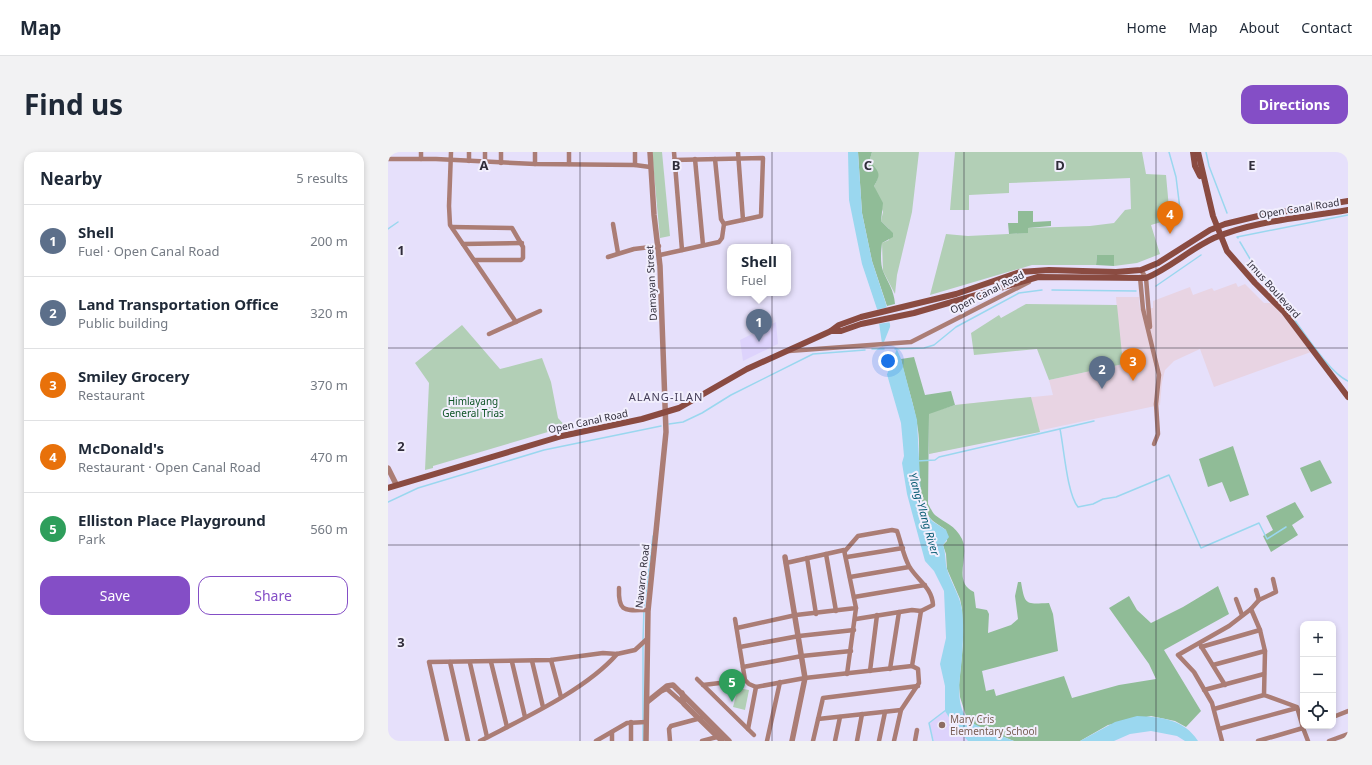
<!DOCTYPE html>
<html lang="en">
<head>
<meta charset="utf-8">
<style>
  body { margin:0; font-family:"Noto Sans",sans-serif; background:#f2f2f3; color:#1f2937 }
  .controls { position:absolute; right:12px; bottom:12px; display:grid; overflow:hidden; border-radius:8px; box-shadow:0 2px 6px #0003 }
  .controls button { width:36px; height:36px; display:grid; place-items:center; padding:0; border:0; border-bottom:1px solid #e0e1e3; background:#fff; color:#1f2937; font:20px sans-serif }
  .you { position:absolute; left:500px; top:209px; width:14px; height:14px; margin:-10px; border:3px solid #fff; border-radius:50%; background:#1a73e8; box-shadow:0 0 0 6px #1a73e833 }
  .badge { display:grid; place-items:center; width:26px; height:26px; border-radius:50%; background:#844ec6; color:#fff; font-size:13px; font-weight:700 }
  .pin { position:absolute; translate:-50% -33px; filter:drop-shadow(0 1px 2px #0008) }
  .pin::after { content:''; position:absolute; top:21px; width:14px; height:12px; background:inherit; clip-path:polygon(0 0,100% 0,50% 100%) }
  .popup { position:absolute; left:339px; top:92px; width:64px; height:52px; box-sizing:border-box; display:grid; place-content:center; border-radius:8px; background:#fff; filter:drop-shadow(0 1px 3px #0005); font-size:13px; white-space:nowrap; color:#747a83 }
  .popup b { font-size:15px; color:#1f2937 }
  .popup::after { content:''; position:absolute; left:50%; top:100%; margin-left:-8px; border:8px solid transparent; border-top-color:#fff }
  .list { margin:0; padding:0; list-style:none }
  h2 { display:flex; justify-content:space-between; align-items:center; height:52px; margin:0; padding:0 16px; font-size:17px }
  h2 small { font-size:13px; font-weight:400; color:#747a83 }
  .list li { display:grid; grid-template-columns:26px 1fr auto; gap:12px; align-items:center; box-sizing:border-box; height:72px; padding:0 16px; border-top:1px solid #e0e1e3 }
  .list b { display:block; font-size:15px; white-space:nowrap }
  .list p { margin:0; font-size:13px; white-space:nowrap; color:#747a83 }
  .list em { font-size:13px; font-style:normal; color:#747a83 }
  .actions { display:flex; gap:8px; padding:12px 16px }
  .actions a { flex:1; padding:9px 0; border:1px solid #844ec6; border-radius:12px; text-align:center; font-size:14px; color:#844ec6 }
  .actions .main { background:#844ec6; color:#fff }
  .icon { flex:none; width:22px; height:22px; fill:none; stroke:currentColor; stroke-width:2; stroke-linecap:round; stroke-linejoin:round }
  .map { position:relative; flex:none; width:960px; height:589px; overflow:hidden; border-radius:12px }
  header { display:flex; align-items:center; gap:24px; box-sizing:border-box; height:56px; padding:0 20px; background:#fff; border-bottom:1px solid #e0e1e3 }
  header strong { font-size:19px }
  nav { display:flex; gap:22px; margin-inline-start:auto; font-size:14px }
  .intro { display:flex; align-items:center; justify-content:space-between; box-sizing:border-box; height:96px; padding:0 24px }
  h1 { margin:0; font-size:28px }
  .button { padding:10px 18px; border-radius:12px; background:#844ec6; color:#fff; font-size:14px; font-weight:700 }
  main { display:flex; gap:24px; padding:0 24px }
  aside { flex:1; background:#fff; border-radius:12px; box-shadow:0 2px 6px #0003 }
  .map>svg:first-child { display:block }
  .built { fill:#ddd3fc }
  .industrial { fill:#e8d4e3 }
  .green { fill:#b2cfb6 }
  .forest { fill:#90bc97 }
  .water { fill:#9ad7ef }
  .pier { fill:#e6e0fb }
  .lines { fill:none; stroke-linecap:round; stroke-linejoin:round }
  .stream { stroke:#9ad7ef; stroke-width:1.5 }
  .minor { stroke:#ab7d75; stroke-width:4.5 }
  .tertiary { stroke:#ab7d75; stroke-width:5.5 }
  .secondary { stroke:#8a4b41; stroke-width:6 }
  .grid { fill:none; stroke:#302d3a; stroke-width:1; stroke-opacity:0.55 }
  .education-dot { fill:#8d6e63; stroke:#f2effd; stroke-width:1.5 }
  .labels { text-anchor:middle; stroke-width:4; stroke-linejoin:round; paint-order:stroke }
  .street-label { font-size:10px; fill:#302d3a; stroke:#f2effd }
  .park-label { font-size:10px; fill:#0d5325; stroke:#f2effd }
  .education-label { font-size:10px; fill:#785e54; stroke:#f2effd; text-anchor:start }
  .neighbourhood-label { font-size:11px; letter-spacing:1px; fill:#433c57; stroke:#f2effd }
  .water-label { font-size:11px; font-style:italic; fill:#085c73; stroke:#f2effd }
  .grid-label { font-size:13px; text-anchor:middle; font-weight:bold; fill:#302d3a; stroke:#f2effd; stroke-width:4; stroke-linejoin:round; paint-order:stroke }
</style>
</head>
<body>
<header>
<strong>Map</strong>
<nav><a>Home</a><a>Map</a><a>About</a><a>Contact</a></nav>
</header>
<div class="intro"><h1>Find us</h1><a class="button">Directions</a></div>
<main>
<aside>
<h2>Nearby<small>5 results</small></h2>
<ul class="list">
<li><span class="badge" style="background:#5c6f8a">1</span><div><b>Shell</b><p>Fuel · Open Canal Road</p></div><em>200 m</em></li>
<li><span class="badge" style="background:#5c6f8a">2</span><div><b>Land Transportation Office</b><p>Public building</p></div><em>320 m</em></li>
<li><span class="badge" style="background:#e8710a">3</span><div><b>Smiley Grocery</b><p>Restaurant</p></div><em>370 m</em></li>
<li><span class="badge" style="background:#e8710a">4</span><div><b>McDonald's</b><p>Restaurant · Open Canal Road</p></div><em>470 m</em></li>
<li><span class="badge" style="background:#2e9e5b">5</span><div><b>Elliston Place Playground</b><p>Park</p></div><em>560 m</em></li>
</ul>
<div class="actions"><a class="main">Save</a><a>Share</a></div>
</aside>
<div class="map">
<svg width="960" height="589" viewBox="0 0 960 589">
  <rect width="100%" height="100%" fill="#e6e0fb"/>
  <g class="built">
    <path d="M388,170l2,22 -35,17 -3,-21z"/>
    <path d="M557,559l10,16 13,14h-34l-5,-17z"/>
  </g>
  <path class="industrial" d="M848,131l2,4 7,-3 19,19h9l38,49 -97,35 -14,-38 -26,12 -9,9 -3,12 -2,23 -231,49 26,-49 98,-10 -4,-15 74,-16 -4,-28 -3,-39h23l1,12 13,-1v-7l37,-14 3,8 19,-7 2,3z"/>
  <g class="green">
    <path d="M264,0h10l8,84 -10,2z"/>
    <path d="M484,0h47l-7,60 -15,63 -2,19 -12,-23 -1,-28 7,-3v-11l-8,-8 2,-9 -9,-26c9,-14 0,-16 -4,-27z"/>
    <path d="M567,0h187l4,22 20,1 3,33 11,1 2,7 -31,9 9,29 -23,9 -23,3v-11h-17l-1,10h-64l-102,30 16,-61 22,2 59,-3v-5l63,-2 24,-3 11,-13 6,-1 -1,-31 -121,5v10l-40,2v15h-19z"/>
    <path d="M638,152l91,1 6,59 -74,16 -12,-31 -63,6 -3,-22 28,-18 2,3z"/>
    <path d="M74,173l38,44 42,-11 9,24 7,36 10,11 -9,3 -1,-3 -125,37v2l-8,2 4,-87 -14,-20z"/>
    <path d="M643,245l9,35 -111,22v-41l26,-8z"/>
    <path d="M350,536l11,2 -4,20 -12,-3z"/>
  </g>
  <g class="forest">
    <path d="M470,0h14l-2,7c5,12 14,12 4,27l9,17 -2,18 12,12v4l-11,6c-1,8 -2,20 1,28 5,12 11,19 12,33l-8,2 -15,-45 -10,-48z"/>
    <path d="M630,59h15v11l18,-1v5l-23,2v5l-19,1 -1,-11h10z"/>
    <path d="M709,103h17v11l-18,-1z"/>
    <path d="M526,205l11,38 26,-4 4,14 -26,9 -1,90c2,3 4,8 7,11 10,8 20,10 27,24 8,18 -10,43 12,53l2,16 11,2 2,4 -1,19 23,-8 7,-6 -3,-23 3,-14h3c4,24 5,22 28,21l4,11 5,37 -76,20 4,20 8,-2 2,7 68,-20 8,22 47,-13 37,-6 -7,-15 -40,-56 20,-12 8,14 14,13 32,-16 35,-21 11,28 -65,36 37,61 -15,16 -11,-6 -24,-5 -43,9 -28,16h-66l-40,-16 -7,-6 -7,-22 -1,-12 4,-41 -1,-35 -2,-10 -13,-30 -1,-15 -3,-9 4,-4 -1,-11c-4,-3 -9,-6 -13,-9 -21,-18 -11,-67 -15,-91 -3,-24 -12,-47 -17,-71z"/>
    <path d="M845,294l16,49 -19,7 -8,-20 -14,5 -9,-28z"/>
    <path d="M932,308l12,23 -21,9 -11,-24z"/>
    <path d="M907,350l9,15 -12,8 6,10 -27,17 -8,-16 10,-6 -7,-14z"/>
  </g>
  <g class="water">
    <path d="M460,0h10l4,61 10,48 14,43 7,36 8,19 16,61 4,78 7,17 4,6 14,9 3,7 -6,8c3,8 2,17 4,24 4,14 13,26 15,41 2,15 1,31 0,46 -1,19 -8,45 5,63 4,5 39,19 47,22h-46l-13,-14 -10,-16v-25l-5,-22 6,-26 -2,-47 -10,-20 -9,-10 -18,-67 -5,-31 2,-7 -3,-33 -15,-52 -9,-62 -15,-45 -13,-64z"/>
    <path d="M749,564c24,1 47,3 61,25h-13l-8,-5 -26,-5 -21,3 -16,7h-34l35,-19z"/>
  </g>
  <path class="pier" d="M501,155l9,39 -12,31 -6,-25 12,-30 -15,2 -2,-14z"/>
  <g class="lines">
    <g class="stream">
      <path d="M781,0l7,25 4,32"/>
      <path d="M818,0l3,14 18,47"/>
      <path d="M0,77l10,-7"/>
      <path d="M850,86l-1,-1 111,-22"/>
      <path d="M852,90l16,27 17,20 13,21"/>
      <path d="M768,134l45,-31"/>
      <path d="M664,138l84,1"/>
      <path d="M900,159c14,18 41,62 60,70"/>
      <path d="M484,197h12"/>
      <path d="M507,197l29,-1 10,-3 22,-18 63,-34 23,-3"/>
      <path d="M281,272l14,-2 19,-9 29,-18 82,-41 52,-4"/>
      <path d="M672,277c4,19 7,65 18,78l15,-3 10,-5 13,-2 53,-22 32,73 58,-25 8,16 19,-12"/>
      <path d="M529,309l18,-1 4,-3 155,-36"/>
      <path d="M0,350l30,-14 126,-38 117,-24"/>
      <path d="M255,489l1,-32 9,-73"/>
      <path d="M255,589v-96"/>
      <path d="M545,589l-4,-18 17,-13"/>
    </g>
    <g class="minor">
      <path d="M63,0l-2,54 1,19 66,97"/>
      <path d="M147,0v12"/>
      <path d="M286,0l8,98"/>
      <path d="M350,0l5,68"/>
      <path d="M0,7h48l99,5 100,1 15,2"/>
      <path d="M33,7v-7"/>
      <path d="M307,7l8,86"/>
      <path d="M286,8l89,-2 -2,58 -37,8"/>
      <path d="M81,9v-9"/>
      <path d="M97,10v-10"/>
      <path d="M113,11v-11"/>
      <path d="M181,12v-12"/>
      <path d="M247,13v-13"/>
      <path d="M225,72l5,29"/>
      <path d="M64,75l60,1 11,19v11l-2,2h-47"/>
      <path d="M75,92l59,-1"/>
      <path d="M272,103l59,-13 3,-4 2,-14 -3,-5 -6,-60"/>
      <path d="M220,105l26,-8 25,-3"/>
      <path d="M753,118l5,8 4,49"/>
      <path d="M752,125l3,32 16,66 -3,29 2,30 -4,10"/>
      <path d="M101,182l51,-23"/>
      <path d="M401,199l122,-9 118,-60"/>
      <path d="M438,402l10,57"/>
      <path d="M459,405l56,-9"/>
      <path d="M419,406l9,56"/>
      <path d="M462,425l59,-10"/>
      <path d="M885,427l3,13 -17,8 -8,9 9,21 5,21 -1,44 33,12 6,21 5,-2"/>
      <path d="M231,436c-1,26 7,22 29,22"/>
      <path d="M868,438l3,10"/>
      <path d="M466,445l71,-12"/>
      <path d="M848,447l6,16"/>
      <path d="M347,467l10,61 4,4 7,3 49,-9 107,-12 9,-55 12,-6c-1,-18 -16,-25 -24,-39 -6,-11 -8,-24 -12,-35l-5,-1 -34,6 -13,15"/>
      <path d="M468,467l56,-9 9,1"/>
      <path d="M349,476l59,-13 60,-7 -12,-58 -58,13"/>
      <path d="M813,494l24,39"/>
      <path d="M352,495l59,-11 55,-6"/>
      <path d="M813,495l59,-17"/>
      <path d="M163,508l10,37"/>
      <path d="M144,509l11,46"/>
      <path d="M62,510l18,79"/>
      <path d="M103,510l16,65"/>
      <path d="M124,510l13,55"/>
      <path d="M82,511l17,74"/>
      <path d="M825,513l52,-14"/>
      <path d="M355,515l59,-11 49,-5"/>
      <path d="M502,517l9,-57"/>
      <path d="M482,519l7,-56"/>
      <path d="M459,522l9,-66"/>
      <path d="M309,527l57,56"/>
      <path d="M315,533l42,-5"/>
      <path d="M816,538l60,-16"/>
      <path d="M274,539l5,-2 17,15"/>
      <path d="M826,557l50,-14"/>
      <path d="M945,565l15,-6"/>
      <path d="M430,567l83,-9"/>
      <path d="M243,570v19"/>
      <path d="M360,577l8,-42"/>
      <path d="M831,577l78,-21"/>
      <path d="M224,580v9"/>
      <path d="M59,589l-18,-79 122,-2 52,-7 14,1 18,-4 12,-11"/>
      <path d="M92,589c42,-22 106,-51 137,-87"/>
      <path d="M208,589l31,-18 19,-1"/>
      <path d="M282,589l-1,-12 2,-3 30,-8"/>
      <path d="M314,589l15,-4"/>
      <path d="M379,589l13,-59"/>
      <path d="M425,589l10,-43 95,-12"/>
      <path d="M447,589l5,-24"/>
      <path d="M469,589l5,-27"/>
      <path d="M491,589l6,-29"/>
      <path d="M506,589l7,-31 18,-27 -1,-14 -6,-3"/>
      <path d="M527,589l2,-11"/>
      <path d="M834,589l-10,-38 -18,-31 -16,-17 51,-29 22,-17"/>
      <path d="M870,589l45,-13 5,13"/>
      <path d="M941,589l19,-7"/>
    </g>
    <g class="tertiary">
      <path d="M0,316l8,16"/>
      <path d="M397,405l20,121 -13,63"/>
      <path d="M294,541l2,11 38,37"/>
      <path d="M259,550l20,-16 6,-1 56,56"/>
      <path d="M258,589l2,-130 18,-179 -6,-166 -6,-51 -4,-63"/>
    </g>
    <g class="secondary">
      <path d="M805,0l2,14 5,10"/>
      <path d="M810,0l15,64 14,35 28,32 29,29 64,85"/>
      <path d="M443,179h10l20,-7 53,-11 124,-36 108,1c24,-10 44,-29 68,-40 42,-18 90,-20 134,-28"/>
      <path d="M0,336l174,-52 80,-17 37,-11 68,-39 84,-38 8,-6 22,-8 95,-23 64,-22 29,-2 67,2 25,-2 17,-7 52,-33 15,-6 33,-8 90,-15"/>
    </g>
  </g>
  <path class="grid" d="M192,0v589M384,0v589M576,0v589M768,0v589M0,196h960M0,393h960"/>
  <circle class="education-dot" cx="554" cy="573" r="4"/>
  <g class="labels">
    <g class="street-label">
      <text transform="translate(911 56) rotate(-9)" y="4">Open Canal Road</text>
      <text transform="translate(263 131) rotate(-93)" y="4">Damayan Street</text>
      <text transform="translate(886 137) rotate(48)" y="4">Imus Boulevard</text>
      <text transform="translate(599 140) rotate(-27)" y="4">Open Canal Road</text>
      <text transform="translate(200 269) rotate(-12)" y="4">Open Canal Road</text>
      <text transform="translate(254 424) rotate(-84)" y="4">Navarro Road</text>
    </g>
    <g class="park-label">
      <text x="85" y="253">Himlayang<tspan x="85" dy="12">General Trias</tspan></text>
    </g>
    <g class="education-label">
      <text x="562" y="571">Mary Cris<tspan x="562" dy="12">Elementary School</tspan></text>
    </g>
    <g class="neighbourhood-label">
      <text x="278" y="249">ALANG-ILAN</text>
    </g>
    <g class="water-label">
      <text transform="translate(536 362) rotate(74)" y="4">Ylang-Ylang River</text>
    </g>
  </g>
  <g class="grid-label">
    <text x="96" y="18">A</text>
    <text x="288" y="18">B</text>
    <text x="480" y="18">C</text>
    <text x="672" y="18">D</text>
    <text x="864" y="18">E</text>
    <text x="13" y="103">1</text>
    <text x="13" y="299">2</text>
    <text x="13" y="495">3</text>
  </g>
</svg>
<div class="controls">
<button>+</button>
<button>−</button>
<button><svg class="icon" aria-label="locate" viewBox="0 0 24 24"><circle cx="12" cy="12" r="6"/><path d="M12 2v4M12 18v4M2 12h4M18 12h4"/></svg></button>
</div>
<div class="you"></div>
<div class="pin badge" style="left:371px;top:190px;background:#5c6f8a">1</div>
<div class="popup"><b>Shell</b>Fuel</div>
<div class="pin badge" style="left:714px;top:237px;background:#5c6f8a">2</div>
<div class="pin badge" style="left:745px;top:229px;background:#e8710a">3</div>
<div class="pin badge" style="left:782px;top:82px;background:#e8710a">4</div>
<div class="pin badge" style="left:344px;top:550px;background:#2e9e5b">5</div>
</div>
</main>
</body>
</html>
